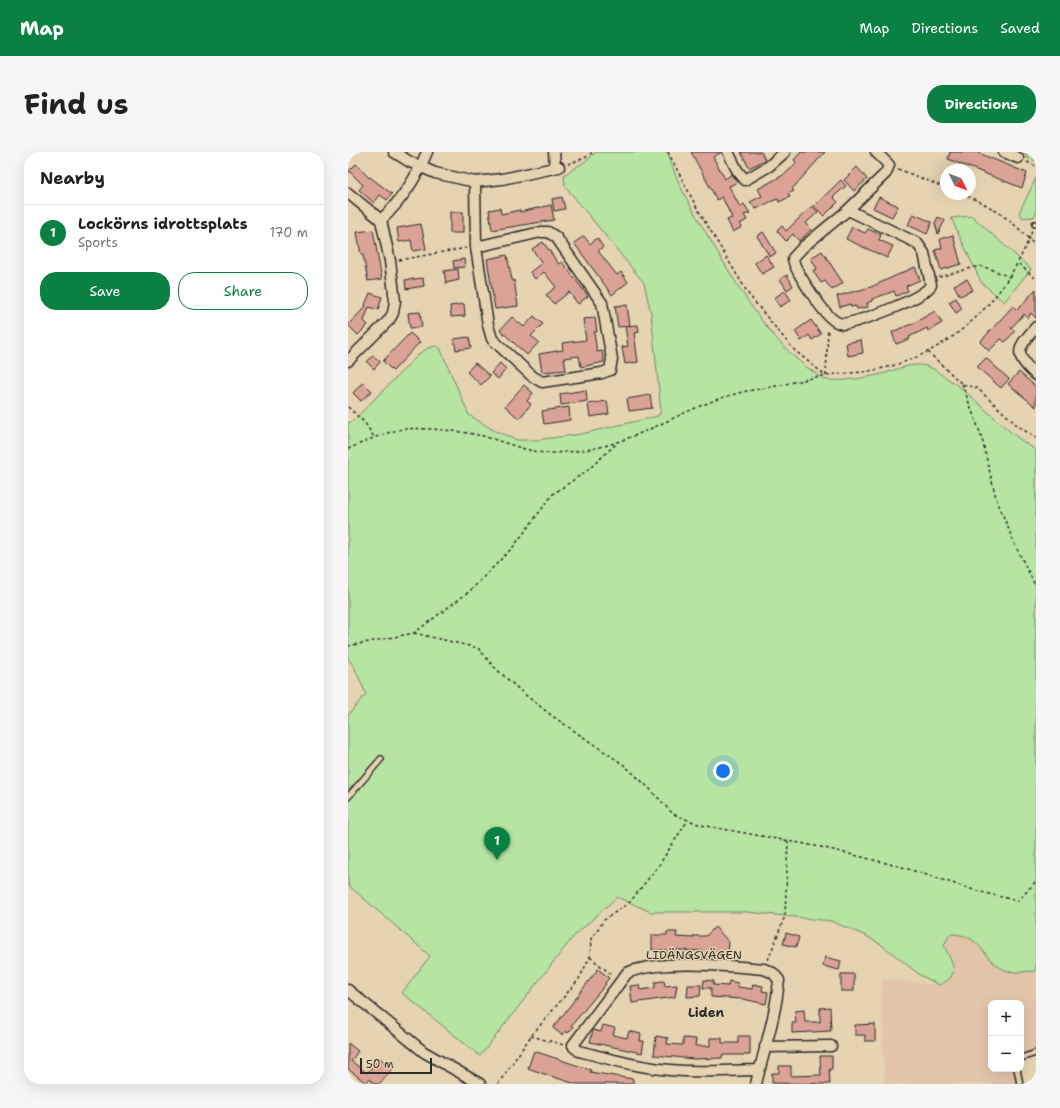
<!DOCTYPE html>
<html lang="en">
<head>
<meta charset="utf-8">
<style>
  body { margin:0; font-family:"Shantell Sans",sans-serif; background:#f6f6f6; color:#202124 }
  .controls { position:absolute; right:12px; bottom:12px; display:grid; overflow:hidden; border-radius:8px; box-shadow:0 4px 16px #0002 }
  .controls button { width:36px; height:36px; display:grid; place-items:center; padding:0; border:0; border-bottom:1px solid #e0e0e0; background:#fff; color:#202124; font:20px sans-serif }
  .compass { position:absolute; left:592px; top:12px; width:36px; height:36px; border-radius:50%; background:#fff; box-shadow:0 4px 16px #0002; rotate:132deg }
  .scale { position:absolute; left:12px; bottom:10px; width:72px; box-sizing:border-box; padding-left:4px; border:2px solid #2b2b2b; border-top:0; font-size:11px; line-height:14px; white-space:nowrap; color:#2b2b2b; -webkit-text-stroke:3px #e5d3b1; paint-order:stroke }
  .you { position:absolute; left:375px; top:619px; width:14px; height:14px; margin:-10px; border:3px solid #fff; border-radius:50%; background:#1a73e8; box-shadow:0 0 0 6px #1a73e833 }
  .badge { display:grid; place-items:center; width:26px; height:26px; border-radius:50%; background:#0b8043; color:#fff; font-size:13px; font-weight:700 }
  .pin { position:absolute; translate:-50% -33px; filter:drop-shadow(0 1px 2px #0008) }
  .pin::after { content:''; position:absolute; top:21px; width:14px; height:12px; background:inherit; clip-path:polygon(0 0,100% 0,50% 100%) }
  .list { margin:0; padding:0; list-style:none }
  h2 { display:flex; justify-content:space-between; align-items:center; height:52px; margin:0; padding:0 16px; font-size:17px }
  h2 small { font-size:13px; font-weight:400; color:#757577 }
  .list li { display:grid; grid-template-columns:26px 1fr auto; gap:12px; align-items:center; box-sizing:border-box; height:56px; padding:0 16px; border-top:1px solid #e0e0e0 }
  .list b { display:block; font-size:15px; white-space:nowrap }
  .list p { margin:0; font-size:13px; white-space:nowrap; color:#757577 }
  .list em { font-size:13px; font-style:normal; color:#757577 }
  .actions { display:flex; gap:8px; padding:12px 16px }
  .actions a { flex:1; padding:9px 0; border:1px solid #0b8043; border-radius:16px; text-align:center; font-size:14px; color:#0b8043 }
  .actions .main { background:#0b8043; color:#fff }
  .map { position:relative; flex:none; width:688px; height:932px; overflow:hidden; border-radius:16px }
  header { display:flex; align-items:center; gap:24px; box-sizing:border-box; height:56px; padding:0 20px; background:#0b8043; color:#fff }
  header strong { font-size:19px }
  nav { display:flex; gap:22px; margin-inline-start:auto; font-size:14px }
  .intro { display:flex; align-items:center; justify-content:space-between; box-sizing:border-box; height:96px; padding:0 24px }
  h1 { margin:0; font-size:28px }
  .button { padding:10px 18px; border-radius:16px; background:#0b8043; color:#fff; font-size:14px; font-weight:700 }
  main { display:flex; gap:24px; padding:0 24px }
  aside { flex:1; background:#fff; border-radius:16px; box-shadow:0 4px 16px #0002 }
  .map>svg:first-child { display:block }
  .built { fill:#e2c4a9 }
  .green { fill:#b6e4a2; stroke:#708866 }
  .building { fill:#dba297; stroke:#2b2b2b }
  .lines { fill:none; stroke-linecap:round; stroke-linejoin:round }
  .lane-casing { stroke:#2b2b2b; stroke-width:8 }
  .street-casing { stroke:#2b2b2b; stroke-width:13 }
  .path { stroke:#2b2b2b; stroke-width:1.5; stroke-dasharray:3 3; stroke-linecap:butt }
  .lane { stroke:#e5d3b1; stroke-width:5 }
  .street { stroke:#e5d3b1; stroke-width:10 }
  .labels { text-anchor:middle; stroke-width:3; stroke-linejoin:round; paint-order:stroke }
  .street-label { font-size:12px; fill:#2b2b2b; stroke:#e5d3b1 }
  .neighbourhood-label { font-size:13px; font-weight:bold; fill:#2b2b2b; stroke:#e5d3b1 }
</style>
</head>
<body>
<header>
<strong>Map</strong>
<nav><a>Map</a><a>Directions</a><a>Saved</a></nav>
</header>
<div class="intro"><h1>Find us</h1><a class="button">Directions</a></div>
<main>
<aside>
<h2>Nearby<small></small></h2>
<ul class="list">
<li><span class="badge">1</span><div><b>Lockörns idrottsplats</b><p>Sports</p></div><em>170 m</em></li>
</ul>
<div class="actions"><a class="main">Save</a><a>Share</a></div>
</aside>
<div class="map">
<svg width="688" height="932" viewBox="0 0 688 932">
  <rect width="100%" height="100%" fill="#e5d3b1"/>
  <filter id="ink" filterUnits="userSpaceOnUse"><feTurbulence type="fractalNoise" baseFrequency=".025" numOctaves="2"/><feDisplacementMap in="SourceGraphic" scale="8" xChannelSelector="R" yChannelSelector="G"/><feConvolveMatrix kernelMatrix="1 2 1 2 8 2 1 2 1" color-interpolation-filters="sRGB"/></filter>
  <g filter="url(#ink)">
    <path class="built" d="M602,782h12l14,7 11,15 19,15h30v78l-15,5v-51h-30v66h23l4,15h-134l-2,-105 57,6 7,-3 8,-13 -1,-7 -9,-17z"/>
    <g class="green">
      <path d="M248,0h72c7,30 25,58 40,84 28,47 61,107 107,137 4,3 9,7 13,7 14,2 41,-3 54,-6 13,-4 31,-12 44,-8 8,2 14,8 21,12 32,21 56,53 89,72v521c-10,0 -22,3 -31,-1 -25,-11 -21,-36 -55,-36l-6,11c7,17 19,30 -5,40l-19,-10 -38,-30 -16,-9 -35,-15 -83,-9h-97l-34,-15 -44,40 -93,119 -78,-63 28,-37 -82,-71v-170l18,-21 -12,-28 -6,-7v-236l5,-2 67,-68 8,-5 8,-2 4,2 29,67 26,16 22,9h20l44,-6 77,-18 3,-5 -10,-98 -7,-30 -79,-97 -1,-11 22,-14z"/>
      <path d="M677,0h11v9l-9,-3z"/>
      <path d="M688,26v35l-2,4 -11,1 -4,-5z"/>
      <path d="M624,64l59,53 -27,33 -23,-20 -30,-64z"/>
    </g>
    <g class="building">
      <path d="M343,0h31l-9,5 12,22 7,-5 6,8 -9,4 11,21 4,-3 6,9 -6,2 3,5 -7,4 2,3 -9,5 -6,-12 5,-2 -10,-21 -5,3z"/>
      <path d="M393,0h20l4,8 -16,8z"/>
      <path d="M453,0h24l-33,37 2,2 -6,3 2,3 -11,5 -1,-3 -6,2 -16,8 -6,-7 12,-6 -4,-7 27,-15 9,-8 2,-4 -2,-2z"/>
      <path d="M602,0h26l51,21 -5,15 -74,-29z"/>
      <path d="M8,12l13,14 1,-1 22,17 -5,6 -7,-5 -6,8 -15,-13 4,-5 -14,-14z"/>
      <path d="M509,15l10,12 -13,12 -10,-11z"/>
      <path d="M493,28l5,6 -13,11 5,5 -14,14 -10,-10z"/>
      <path d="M214,45l3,12 -11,2 -2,-12z"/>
      <path d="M531,45l19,9 -6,11 -19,-9z"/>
      <path d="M203,53l3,15 -62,10 -3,-20 11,-2 1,6 19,-4v2z"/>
      <path d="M464,54l6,6 -12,11 6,6 -13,12 -6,-7 -7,7 -9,-10 5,-5 4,5z"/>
      <rect x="102" y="60" width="13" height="21"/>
      <path d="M565,62l19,8 -5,12 -19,-9z"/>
      <path d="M590,65l7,3 -7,14 -3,-11z"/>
      <path d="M73,72l5,25 -13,2 -2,-11 -12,2 -2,-14z"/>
      <path d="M504,75l13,6 3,-4 13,6 -2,5 14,6 -6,12 -41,-19z"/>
      <path d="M25,78l9,49 -14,2 -5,-26h-2l-4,-23z"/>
      <path d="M415,80l13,21 -6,4 -13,-21z"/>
      <path d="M605,83l8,29 -20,6 -6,-20 7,-2 -2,-9z"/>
      <path d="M236,84l6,8 7,-6 6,9 -5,4 19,24 4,-3 7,10 -16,13 -38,-52z"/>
      <path d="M195,90l16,22 3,-2 26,34 -10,8 -9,-12 -15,12 -8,-9 10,-8 -12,-15 -9,7 -5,-7 12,-9 -10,-14z"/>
      <path d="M474,99l21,32 -11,7 -7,-9 -4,2 -8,-12 4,-2 -6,-11z"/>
      <path d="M159,103l5,25h2l4,26 -23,3 -8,-50z"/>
      <path d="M418,103l8,12 -12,7 -7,-11z"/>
      <path d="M116,107l1,8 -11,1 -1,-7z"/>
      <path d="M567,115l5,13 -14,6 2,5 -12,5 -2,-5 -5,2 -17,6v2l-5,2 1,4 -11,2 -1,-3 -5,1 -1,-3 -10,3 -3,-11 34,-9z"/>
      <path d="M110,117l1,11 -13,3 -2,-12z"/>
      <path d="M439,123l6,11 -6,4 -7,-11z"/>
      <path d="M75,126l1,8 -18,3 -1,-9z"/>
      <path d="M619,127l6,11 -13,6 -6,-11z"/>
      <path d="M688,137v29l-5,-5 -3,5 -4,-4 -13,14 4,3 -10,11 -4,-3 -12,12 -9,-9 33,-36 4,4z"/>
      <path d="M437,139l6,9 -11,7 -6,-9z"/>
      <path d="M22,141l12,4 -4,13 -9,-3 -5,14 4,4 -10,10 -10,-10 18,-19 -1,-1z"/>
      <path d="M608,146l6,11 -6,4 -7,-11z"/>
      <path d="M116,152l1,12 -14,1 -1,-11z"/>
      <path d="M279,153l3,21 -12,1 -3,-21z"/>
      <path d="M587,159l7,12 -14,8 -1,-3 -18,9 1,2 -14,5 -4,-12 22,-9z"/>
      <path d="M72,160l2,15 -12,1 -2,-15z"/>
      <path d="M186,164l9,8 -12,12 8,6 -12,13 -27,-25 12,-13 12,10z"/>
      <path d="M247,166l2,14h-3l3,20 5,-1 2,11 -23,5 -2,-11 -15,2 2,12 -24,2 -3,-18 24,-4 -1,-7 24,-3 -3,-21z"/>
      <path d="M463,168l10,14 -9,6 -3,-5 -8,6 -6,-10z"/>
      <path d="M290,173l1,7 -5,1 4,29 -13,2 -3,-17 6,-1 -3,-20z"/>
      <path d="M62,181l10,9 -27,29 -10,-10z"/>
      <path d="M121,185l2,11 -15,2 -2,-11z"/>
      <path d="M513,188l2,13 -15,3 -2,-13z"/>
      <path d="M25,203l7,7 -6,7 -7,-7z"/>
      <path d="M638,206l23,21 -8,9 -24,-21z"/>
      <path d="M127,211l15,13 -9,9 -14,-13z"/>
      <path d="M152,211l6,6 -8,10 -7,-6z"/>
      <path d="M671,220l17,15v20l-28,-23z"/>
      <path d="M15,230l9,9 -11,10 -8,-8z"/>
      <path d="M176,233l9,8 -6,8 4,3 -12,15 -14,-13z"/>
      <path d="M238,238l1,11 -26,4 -1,-11z"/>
      <path d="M302,243l2,13 -23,3 -2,-12z"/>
      <path d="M259,249l2,13 -19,3 -2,-13z"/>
      <path d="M221,255l1,13 -26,4 -2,-13z"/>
      <path d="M367,775l14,15 -1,12 -16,-2v3h-9v-4l-27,-1v6l-10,-1v-5h-14v-15h15v-3h10l-1,5 17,1v-2h13z"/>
      <path d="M438,781l13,4 -3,10 -13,-3z"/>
      <path d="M477,805l16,4 -2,9 -16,-4z"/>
      <path d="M250,817l11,9 -4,5 1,1 -35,42 2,1 -5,6 -3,-2 -3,4 -9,-7z"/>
      <rect x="493" y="822" width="13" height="17"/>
      <path d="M356,828l10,1 -1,4 15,1 1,-5 9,2v4l14,2 1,-5 10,2 -1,5 6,1 -2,12 -23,-5 -32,-2v-9h-8z"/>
      <path d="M316,829l1,5 12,-1 -2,12 -43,6 -2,-17 9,-1 1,5 15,-2v-6z"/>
      <path d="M340,833h13l-1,11 -13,1z"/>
      <path d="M482,855l1,24 -39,2v-10h4l-1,-12 9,-1 1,12h15v-14z"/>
      <path d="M527,872v17h-10v-6h-10v-10z"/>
      <path d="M255,873l12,3 -2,7 14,3 2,-7 12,3 -1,7h4l-2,12 -52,-11 3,-12 8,2z"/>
      <path d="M308,884l12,2 -1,6 16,1v-7l13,1 -1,7h15v-8h12v5h16v-7h12v19h-28v3l-28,1 -40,-4z"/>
      <path d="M0,891l10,8 -7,10 16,12 13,-15 13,10 -13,16h-5l-6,-5 -3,4 -18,-14z"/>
      <path d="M186,899l57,19 -1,2 43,7v5h-57l-29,-9 -19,-7z"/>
      <path d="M472,904h12v13h-3l1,15 -58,-1v-10h7v-7h12v10l30,-1z"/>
    </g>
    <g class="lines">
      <g class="lane-casing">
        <g id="lane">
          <path d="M687,72h1"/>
          <path d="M0,645l33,-38"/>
          <path d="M673,906l15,-5"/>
          <path d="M669,917l3,15"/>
        </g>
      </g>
      <g class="street-casing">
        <g id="street">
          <path d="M46,0l16,10 25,11 40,9 27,-3 57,-12"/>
          <path d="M206,0l1,15"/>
          <path d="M380,0l9,18 8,10 24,-14 16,-14"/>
          <path d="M656,0l14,6"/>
          <path d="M127,30l1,65 12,78 4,14 40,37 10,6 60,-9 8,-3 2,-11 -10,-56 -46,-66 -8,-5h-7l-65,15"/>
          <path d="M0,41l33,27 9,41 5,40 -2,12 -4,7 -41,41"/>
          <path d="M500,58l69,33 7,10 7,32c-8,14 -71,37 -89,39 -4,-1 -7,-2 -11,-6 -9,-8 -38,-49 -38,-60l10,-11 45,-37 38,-37 3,-8 -13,-13"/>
          <path d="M33,68c21,-20 35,-41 46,-68"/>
          <path d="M688,175c-19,21 -23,27 0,48"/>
          <path d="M0,838l76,62 56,32"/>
          <path d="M417,895l66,-1"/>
          <path d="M408,932c8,-34 20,-69 23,-104l-6,-7 -9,-4c-37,-3 -104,-10 -137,4l-54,72 1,2 5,4c30,8 59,16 91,19 29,3 60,0 89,0"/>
        </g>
      </g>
      <g class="path">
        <path d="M320,0l29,56 52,87 44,54 33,27"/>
        <path d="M679,10l9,4"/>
        <path d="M220,12l17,-6 8,-6"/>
        <path d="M550,17l48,19"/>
        <path d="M614,42c30,11 53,28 74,53"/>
        <path d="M51,108l67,-12"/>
        <path d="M671,112l17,15"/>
        <path d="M591,125l40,-11 12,3 18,8"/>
        <path d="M580,200l34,32 15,4 41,38 18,12"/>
        <path d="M478,224l2,-48"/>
        <path d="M614,232l19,51 15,63 19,47 21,42"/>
        <path d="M0,255l17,16 9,14"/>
        <path d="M0,297c16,-7 33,-15 50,-19 15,-4 64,1 80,5 23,5 52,19 75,18 21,-1 45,-4 64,-11 40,-13 76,-37 118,-48 13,-4 28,-5 41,-8 18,-4 35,-8 53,-11 17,-2 34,-2 50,-6 72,-15 128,-70 153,-138"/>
        <path d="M66,481l64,15 15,18 30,27 28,22 73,50 25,23 24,26 28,11 120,22 81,20 75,24 41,10 18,-20"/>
        <path d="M0,494l66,-13 56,-42 44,-45 39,-52 35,-24 28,-26"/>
        <path d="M242,805l23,19"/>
        <path d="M420,808l17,-44 3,-75"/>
        <path d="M183,884l33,9"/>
        <path d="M150,932l33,-48 48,-57 11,-22 1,-18 13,-19 26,-18 29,-37 29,-45"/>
      </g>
      <use href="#lane" class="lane"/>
      <use href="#street" class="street"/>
    </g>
  </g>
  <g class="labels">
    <g class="street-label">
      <text x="346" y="807">LIDÄNGSVÄGEN</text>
    </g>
    <g class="neighbourhood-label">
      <text x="358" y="865">Liden</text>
    </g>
  </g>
</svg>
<div class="controls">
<button>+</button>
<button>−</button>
</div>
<svg class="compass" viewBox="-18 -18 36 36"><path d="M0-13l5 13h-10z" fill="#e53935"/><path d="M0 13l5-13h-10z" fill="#757577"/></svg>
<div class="scale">50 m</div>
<div class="you"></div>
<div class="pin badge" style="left:149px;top:708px">1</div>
</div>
</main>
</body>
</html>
